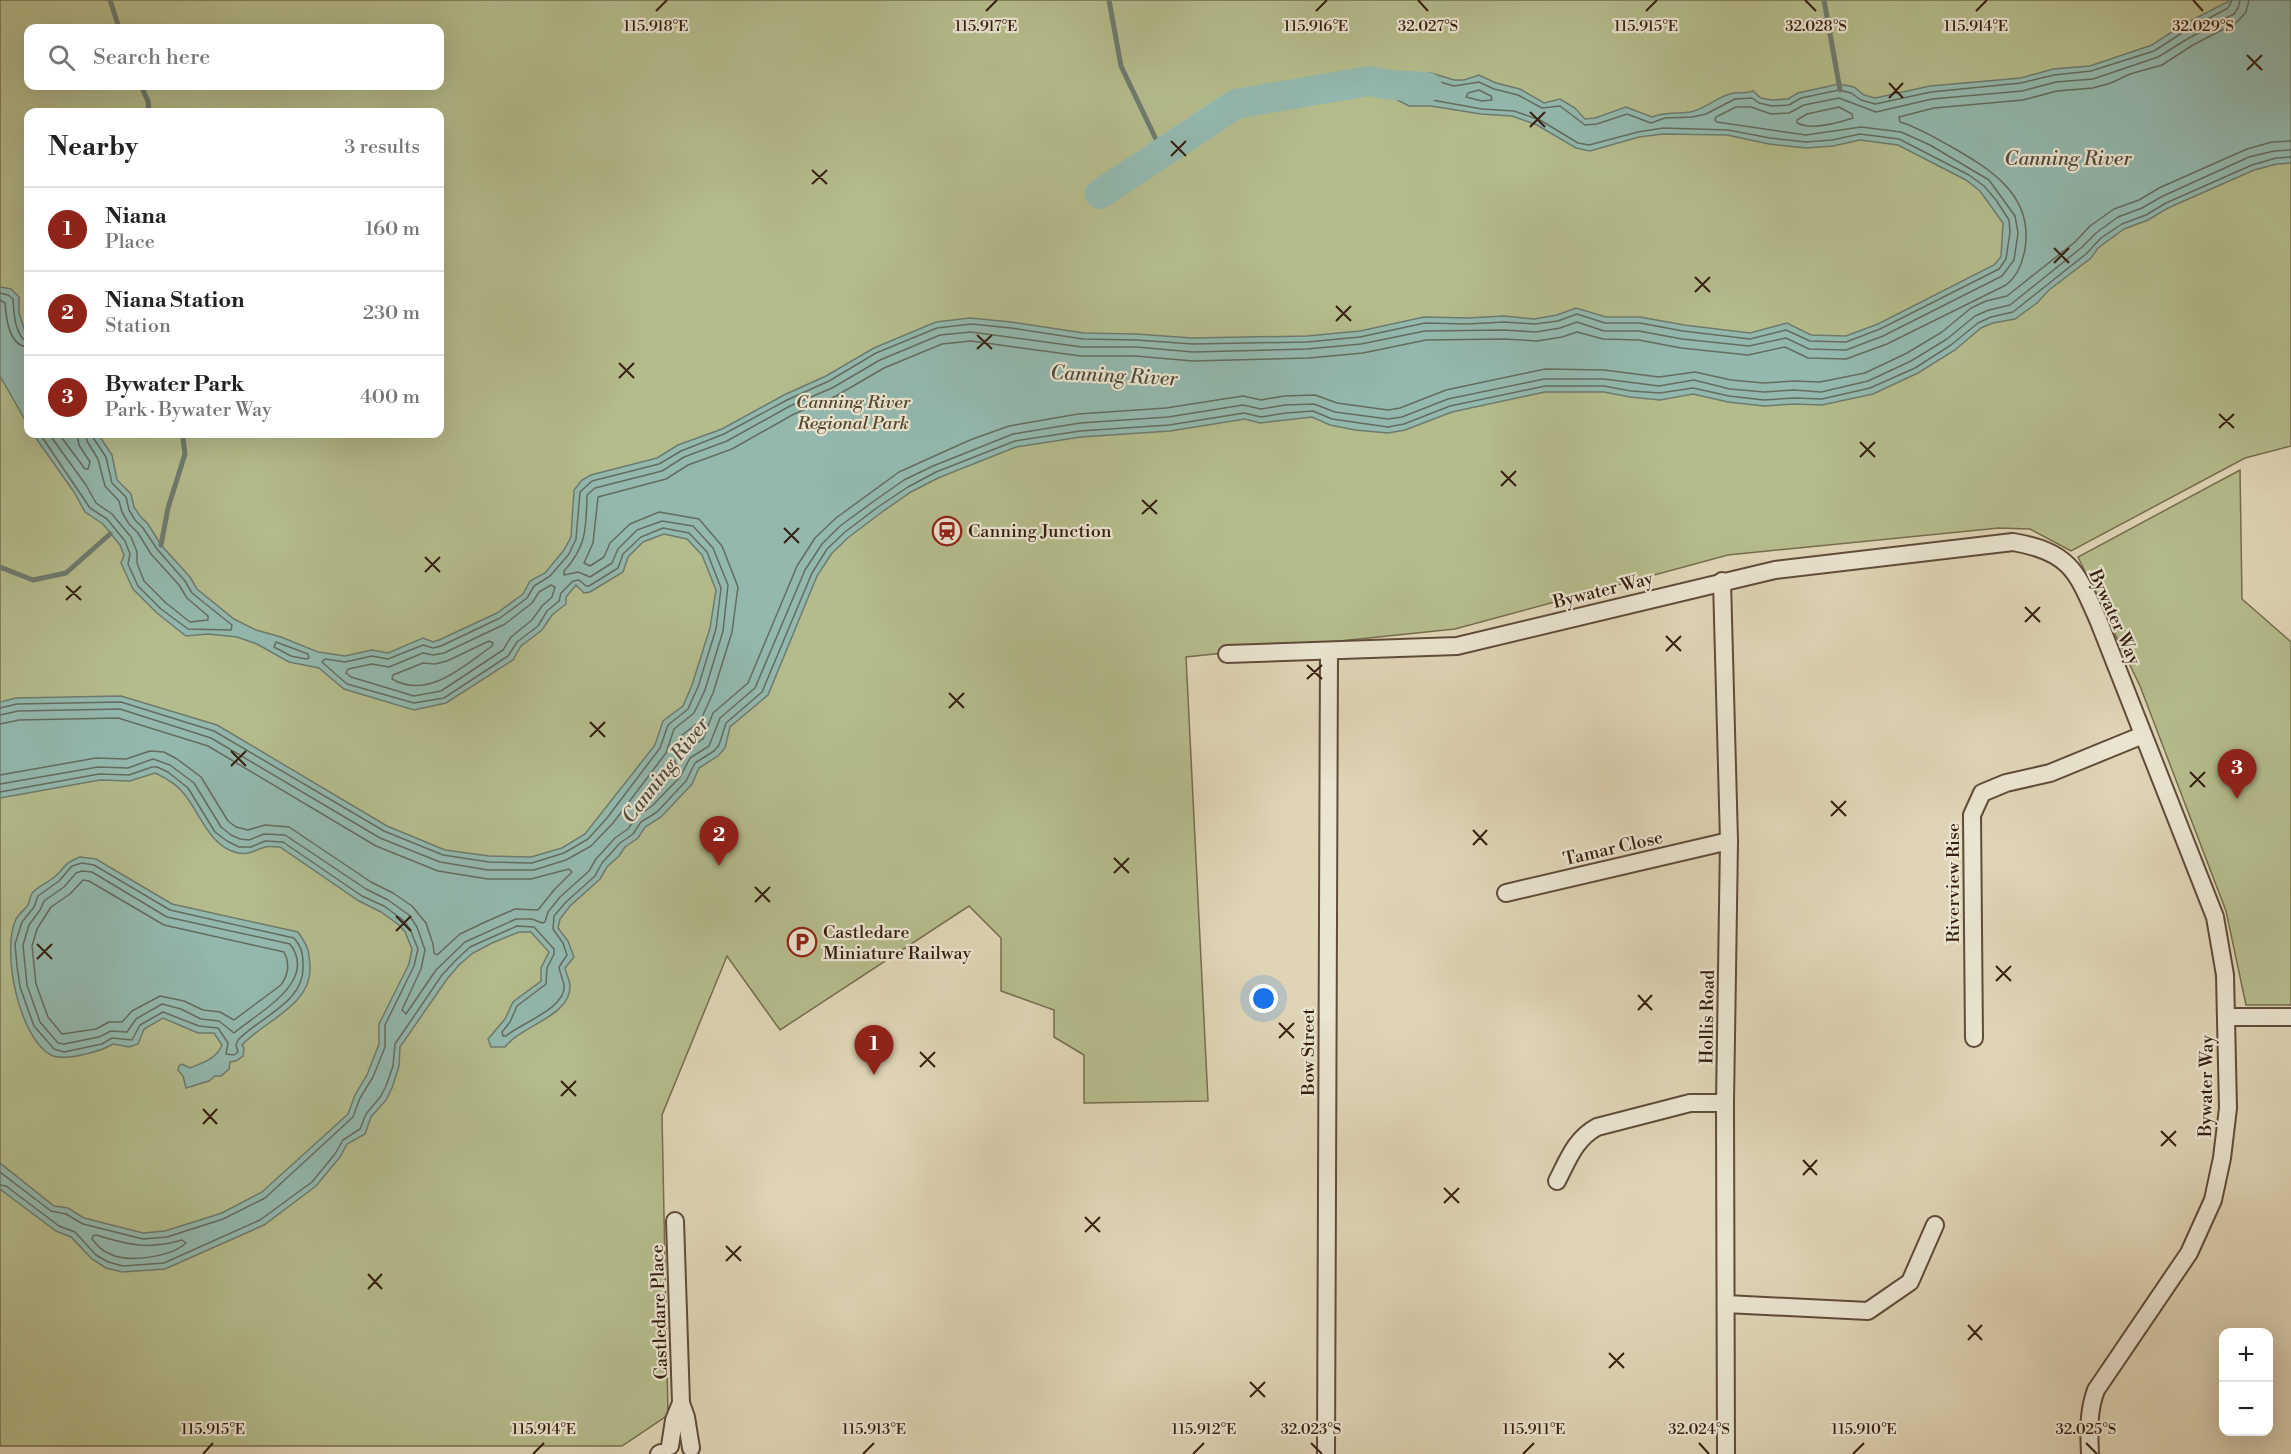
<!DOCTYPE html>
<html lang="en">
<head>
<meta charset="utf-8">
<style>
  body { margin:0; font-family:"Libre Bodoni",serif; background:#f6f6f6; color:#222 }
  .controls { position:absolute; right:18px; bottom:18px; display:grid; overflow:hidden; border-radius:12px; box-shadow:0 6px 24px #0002 }
  .controls button { width:54px; height:54px; display:grid; place-items:center; padding:0; border:0; border-bottom:2px solid #e0e0e0; background:#fff; color:#222; font:30px sans-serif }
  .you { position:absolute; left:1264px; top:999px; width:21px; height:21px; margin:-15px; border:4px solid #fff; border-radius:50%; background:#1a73e8; box-shadow:0 0 0 9px #1a73e833 }
  .badge { display:grid; place-items:center; width:39px; height:39px; border-radius:50%; background:#8f2418; color:#fff; font-size:20px; font-weight:700 }
  .pin { position:absolute; translate:-50% -50px; filter:drop-shadow(0 2px 3px #0008) }
  .pin::after { content:''; position:absolute; top:32px; width:21px; height:18px; background:inherit; clip-path:polygon(0 0,100% 0,50% 100%) }
  .list { margin:0; padding:0; list-style:none }
  h2 { display:flex; justify-content:space-between; align-items:center; height:78px; margin:0; padding:0 24px; font-size:26px }
  h2 small { font-size:20px; font-weight:400; color:#767676 }
  .list li { display:grid; grid-template-columns:39px 1fr auto; gap:18px; align-items:center; box-sizing:border-box; height:84px; padding:0 24px; border-top:2px solid #e0e0e0 }
  .list b { display:block; font-size:22px; white-space:nowrap }
  .list p { margin:0; font-size:20px; white-space:nowrap; color:#767676 }
  .list em { font-size:20px; font-style:normal; color:#767676 }
  .icon { flex:none; width:33px; height:33px; fill:none; stroke:currentColor; stroke-width:2; stroke-linecap:round; stroke-linejoin:round }
  .map { position:relative; flex:none; width:2291px; height:1454px; overflow:hidden }
  .search { position:absolute; background:#fff; box-shadow:0 6px 24px #0002; left:24px; top:24px; width:420px; height:66px; display:flex; align-items:center; gap:15px; box-sizing:border-box; padding:0 21px; border-radius:12px; color:#767676; font-size:22px }
  .panel { position:absolute; background:#fff; box-shadow:0 6px 24px #0002; left:24px; top:108px; width:420px; height:330px; border-radius:12px }
  .map>svg:first-child { display:block }
  .green { fill:#b5bc8c; stroke:#756d4e; stroke-width:1.5; fill-rule:evenodd }
  .water { fill:#93b9af; stroke:#6d7b6f; stroke-width:1.5 }
  .lines { fill:none; stroke-linecap:round; stroke-linejoin:round }
  .shore { stroke:#646c5f; stroke-width:1.5 }
  .stream { stroke:#6d7b6f; stroke-width:5 }
  .river { stroke:#93b9af; stroke-width:30 }
  .minor-casing { stroke:#604c39; stroke-width:20 }
  .minor { stroke:#eae4d0; stroke-width:16 }
  .ticks { fill:none; stroke:#351e0f; stroke-width:2 }
  .labels { text-anchor:middle; stroke-width:4.5; stroke-linejoin:round; paint-order:stroke }
  .park-label { font-size:18px; font-style:italic; fill:#55462e; stroke:#eae4d0 }
  .poi-label { font-size:18px; fill:#351e0f; stroke:#eae4d0; text-anchor:start }
  .street-label { font-size:18px; fill:#351e0f; stroke:#eae4d0 }
  .water-label { font-size:20px; font-style:italic; fill:#514c3f; stroke:#eae4d0 }
  .ticks-label { font-size:15px; text-anchor:middle; fill:#351e0f; stroke:#eae4d0; stroke-width:4.5; stroke-linejoin:round; paint-order:stroke }
</style>
</head>
<body>
<div class="map">
<svg width="2291" height="1454" viewBox="0 0 2291 1454">
  <rect width="100%" height="100%" fill="#dfd5b6"/>
  <filter id="stains"><feTurbulence type="fractalNoise" baseFrequency=".00333" numOctaves="4"/><feColorMatrix values="0 0 0 0 .2 0 0 0 0 .09 0 0 0 0 .02 0 0 0 .5 -.17"/></filter>
  <radialGradient id="worn" r=".72"><stop offset=".6" stop-color="#630" stop-opacity="0"/><stop offset="1" stop-color="#630" stop-opacity=".3"/></radialGradient>
  <g class="green">
    <path d="M0,0h2291v446l-46,12 -174,93 -41,-22 -31,-1 -271,27 -273,74 -269,28 22,444 -124,2v-48l-30,-18v-27l-53,-19v-53l-32,-32 -189,124 -53,-74 -65,159 6,300 -46,31h-622zM28,28h412v58h-412zM28,112h412v322h-412z"/>
    <path d="M2240,470l2,129 49,43v363h-45l-20,-94 -86,-225 -62,-129z"/>
  </g>
  <g class="water">
    <path d="M2231,0h60v163l-14,1 -23,6 -86,38 -20,12 -24,9 -26,19 -7,10 -42,32 -12,13 -22,16 -22,4 -12,5 -26,22 -37,23 -45,21 -51,11 -27,-1 -31,2 -36,-4 -35,-8 -33,6 -30,-3 -26,-5h-59l-93,20 -47,18 -17,3 -33,-3 -25,-5 -18,-8 -52,6 -15,-4 -75,12 -89,6 -65,10 -78,31 -27,14 -29,20 -33,25 -17,16 -15,23 -49,119 -38,32 -5,21 -7,8 -19,12 -7,16 -31,33 -16,10 -7,11 -13,9 -6,9 -12,11 -7,12 -30,27 -10,13 -2,9 10,13 6,16 -9,11c1,6 5,12 5,18 1,30 -48,39 -65,61h-14l-3,-8 17,-20 8,-17 28,-21v-13l8,-16 -18,-20h-12l-27,11 -19,10 -14,12 -12,14 -47,68 -1,19 -7,22 -6,12 -15,17 -6,17 -18,10 -7,13 -24,29 -52,39 -99,44 -43,3 -16,-4 -14,-9 -21,-22 -15,-6 -56,-42v-26l54,43 14,2 16,10 59,15 22,-2 57,-18 40,-21 86,-78 7,-19 12,-20 12,-31v-20l30,-60 3,-15 -7,-17 -6,-7 -18,-13 -22,-11 -79,-54c-5,0 -11,-1 -15,0 -10,3 -15,8 -27,6 -28,-6 -37,-38 -53,-58 -7,-10 -19,-17 -30,-22l-25,8 -30,-1 -100,18v-96l16,-4 105,-2 96,29 170,101 58,24 44,6 42,1 31,-9 23,-14 70,-89 8,-24 20,-15 9,-21 18,-57 6,-38 -14,-35 -15,-16 -23,-5 -21,8 -15,15 -5,15 -33,20 -6,1 -8,-8 -10,12v7l-14,11 -10,15 -21,16 -8,14 -67,43 -32,7 -70,-21 -25,-21 -30,-6 -32,-18 -20,-7 -29,-3 -22,2 -29,-23 -24,-24 -12,-26 3,-8 -4,-10 -17,-21 -18,-12 -11,-20 -41,-58h65l14,21 5,25 14,14 3,13 6,9 8,8 13,21 29,32 7,12 37,30 22,11 25,7 37,15 27,4 27,-6 16,3 35,-15 10,4 6,-2 58,-27 26,-19 7,-13 15,-8 19,-23 7,-13 3,-47 8,-10 9,-5 66,-17 21,-13 44,-16 62,-34 42,-19 48,-28 62,-26 34,-4 41,4 73,11 52,1 56,4 115,-2 53,-5 64,-14 43,1 37,-2 30,3 23,-4 19,-7 30,9h34l44,8 66,8 37,-10 24,12 35,1 32,-12 116,-59 7,-8 2,-34 -23,-32 -14,-11 -68,-35 -38,-5 -27,6 -27,2 -37,-4 -42,-9 -64,-1 -24,3 -49,14 -14,-3 -39,-23 -25,-9 -31,-2 -50,-8h-22l-21,-11 -2,-13 10,-6 35,-3 23,7h10l15,-5 17,8 24,6 24,14 16,-4 15,9 10,11 10,-1 31,-11 26,10c13,-5 24,-3 38,-5 16,-3 29,-17 44,-19 8,-1 12,1 19,-2l8,7 11,2 16,-1 10,-6 41,-9 15,3 10,8 11,3 55,-12 91,-8 32,-9 37,-3 62,-21 29,-19z"/>
    <path d="M0,287l11,2 8,8v16l9,28v84l-28,-49z"/>
    <path d="M80,857l16,2 76,45 126,28c10,14 11,18 12,35 2,38 -46,54 -68,78l2,3 -1,8 -7,5 -6,1 -1,7 -8,7h-6l-6,5 -23,7 -3,-12 -5,-6 1,-4 3,-2 8,4c14,-6 26,-9 32,-23l-8,-12h-16l-35,-15 -19,11 -6,15 -9,3 -16,-3c-11,7 -49,18 -62,11 -32,-17 -50,-104 -35,-136 3,-5 8,-9 12,-14 2,-4 2,-10 5,-13 5,-5 13,-9 19,-13 13,-10 11,-16 28,-22z"/>
  </g>
  <g class="lines">
    <g class="shore">
      <path d="M2249,0l-3,12 -9,10 -44,23 -31,20 -32,9 -19,9 -18,5 -36,3 -34,9 -89,8 -35,9 1,5c17,5 34,15 50,24 40,23 84,49 75,103 -3,15 -7,26 -19,36l-119,59 -41,15 -38,-1 -23,-11 -37,8 -67,-7 -42,-8 -36,-1 -26,-7 -15,5 -25,4 -33,-2 -78,1 -63,13 -54,5 -116,3 -58,-5h-54l-110,-15 -29,3 -58,24 -48,28 -42,18 -62,35 -44,16 -22,14 -68,18 -5,46 -9,20 6,3 14,-9 6,-14 20,-19 29,-12 40,7 23,27 16,41 -6,45 -19,61 -10,22 -4,7 -17,13 -6,16 4,4 23,-16 10,-26 35,-30 49,-117 18,-28 21,-20 63,-46 71,-32 39,-14 69,-12 88,-6 77,-12 18,4 23,-4 31,-1 22,8 51,7 12,-2 46,-18 99,-21 59,1 55,7 36,-5 36,8 33,3 30,-2 26,1 45,-9 42,-20 35,-21 29,-24 15,-7 21,-5 68,-54 15,-16 24,-17 25,-9 20,-12 88,-39 25,-7 19,-1"/>
      <path d="M1479,90l12,6 1,4 -10,1 -16,-4 2,-4z"/>
      <path d="M1839,107l13,7 1,4c-15,5 -42,12 -56,5v-3l10,-6z"/>
      <path d="M0,293l8,2 5,4c1,13 1,29 10,40l5,1"/>
      <path d="M0,300l5,3c1,16 4,43 23,44"/>
      <path d="M40,434l50,74 17,11 18,22 5,13 -2,10 10,22 23,23 27,20 43,1 1,-5 -40,-32 -7,-12 -28,-32 -14,-21 -8,-8 -6,-10 -3,-13 -14,-14 -6,-26 -12,-18 -1,-5"/>
      <path d="M49,434l37,51 10,18 16,11 19,23 6,15v11l7,18 22,22 24,19 18,-2v-4l-21,-18 -8,-13 -28,-31 -13,-21 -9,-9 -7,-12 -3,-11 -14,-15 -7,-27 -11,-18 -1,-7"/>
      <path d="M59,434l26,35h3l2,-7 -11,-17 -2,-11"/>
      <path d="M551,585l4,2 -3,10 -10,9 -10,14 -21,17 -8,13 -62,41 -27,5 -63,-19 -5,-4 2,-4 24,-5 17,3 34,-14 10,2 11,-2 61,-29 27,-21 7,-11z"/>
      <path d="M489,641l4,2 -1,3c-28,20 -64,54 -100,33l1,-4 30,-12 12,1 12,-3z"/>
      <path d="M276,642l32,12 1,4 -3,1 -15,-3 -17,-9z"/>
      <path d="M0,708l17,-4 104,-2 93,29 170,100 59,24 46,7 43,1 32,-10 24,-14 19,-21 53,-70 8,-23 20,-16 10,-22 18,-58 5,-41 -14,-36 -18,-19 -26,-5 -22,9 -18,17 -5,14 -29,18h-3l-7,-6 -6,1 -12,12 -2,8 -12,10 -9,15 -21,16 -9,14 -64,42 -30,5 -67,-19 -25,-22 3,-3 20,3 27,-6 16,3 35,-14 10,3 8,-2 59,-28 27,-20 7,-12 16,-10 19,-22 7,-15 4,-47 12,-11 67,-17 22,-13 43,-17 63,-34 42,-19 47,-28 61,-25 34,-4 40,4 72,11 53,1 57,4 114,-2 53,-5 65,-14 42,1 37,-2 31,2 23,-3 19,-7 28,9h35l43,8 67,8 36,-9 24,11 36,1 34,-13 119,-60 7,-10 4,-27 -1,-12 -13,-20 -12,-14 -15,-11 -70,-36 -39,-5 -28,6 -26,2 -36,-4 -42,-8 -65,-2 -25,4 -49,13 -11,-2 -38,-23 -26,-9 -32,-2 -50,-9h-22l-16,-8 -1,-7 6,-4 31,-2 24,7 25,-4 15,7 24,6 24,13 18,-2 25,19 12,-1 30,-10 24,9 14,-5 27,-1 14,-3 29,-15 17,-1 7,5 13,3 17,-1 12,-7 38,-8 12,3 10,7 14,4 56,-12 90,-9 33,-8 37,-4 63,-20 31,-20 43,-23 4,-8"/>
      <path d="M0,715l18,-4 102,-2 91,29 169,100 60,24 48,8h46l32,-10 25,-14 22,-23 53,-70 8,-24 20,-16 11,-23 18,-59 5,-46 -15,-37 -20,-22 -31,-5 -25,9 -19,19 -6,14 -22,14 -12,-5 -14,3v-4c23,-25 22,-43 23,-76l8,-7 67,-17 22,-14 43,-16 63,-35 42,-18 48,-28 60,-25 31,-3 111,15h54l57,5 114,-3 54,-5 64,-13 79,-1 32,2 24,-4 17,-6 27,9h35l43,8 67,7 37,-8 23,11 37,1 37,-14 119,-60 12,-16 4,-27 -3,-17 -26,-36 -59,-35 -29,-13 -40,-5 -55,8 -89,-13 -2,-2 1,-3 20,-10h15l20,7 18,-1 15,-8 35,-7 37,14 56,-13 90,-8 34,-9 37,-3 65,-22 31,-19 45,-24 4,-6 2,-8"/>
      <path d="M0,724l19,-4 99,-2 90,28 168,100 62,25 50,8h43l38,-10 3,3 -18,18 -16,20 -23,-1 -32,14 -23,11 -23,21 -3,-2 -1,-9 -7,-21 -14,-17 -19,-13 -22,-11 -82,-55 -24,-2 -17,5 -12,-3 -8,-6 -27,-44 -24,-18 -13,-7 -14,-1 -24,8 -30,-1 -96,17"/>
      <path d="M673,759l3,4 -4,8 -11,12h-4l-1,-4z"/>
      <path d="M0,784l98,-17 30,1 25,-9 17,6 24,18 27,44 10,8 9,4 9,1 15,-6 21,1 81,54 22,11 21,15 8,12 8,23 -4,19 -19,41 4,4 30,-44 29,-28 51,-23h16l10,4 3,-1 3,-10 12,-15 29,-26 7,-12 19,-21 13,-9 8,-12 16,-11 28,-29 10,-19 19,-12 11,-28 35,-30 50,-118 17,-26 18,-18 34,-25 30,-21 29,-14 80,-32 67,-11 88,-6 75,-12 18,4 24,-4 29,-1 21,8 53,7 14,-2 46,-18 96,-20h60l55,7 35,-6 36,9 34,3 30,-2 27,2 47,-11 43,-20 36,-22 28,-23 14,-6 21,-5 71,-57 15,-15 22,-16 24,-9 21,-12 86,-39 25,-6 17,-1"/>
      <path d="M0,792l99,-18 30,1 23,-8h5l11,5 20,16 27,44 12,9 12,6h12l14,-6 18,1 79,54 22,10 19,14 7,9 8,20 -4,17 -29,59v22l-12,30 -13,21 -7,19 -88,81 -42,21 -56,18 -24,2 -60,-15 -17,-10 -15,-3 -51,-39"/>
      <path d="M82,863l12,2 76,45 124,28c7,9 9,14 9,26 3,38 -42,52 -65,76l-2,5 2,7 -4,3 -8,-1 2,-11 -10,-15 -19,-2 -36,-14 -23,13 -8,15 -20,-2 -10,6 -38,8 -10,-3 -20,-23 -14,-39 -3,-21 -2,-22 7,-22 12,-15 4,-11 21,-15 13,-15z"/>
      <path d="M82,871l10,1 75,45 123,27c29,38 -33,69 -56,89l-15,-12 -18,-2 -20,-10 -19,-5 -26,15 -9,13 -16,-1 -12,6 -35,7 -6,-1 -18,-21 -13,-37 -4,-40 6,-20 11,-15 4,-9 20,-14 12,-14z"/>
      <path d="M83,880l6,1 75,44 120,27c6,11 4,23 -3,33l-47,35 -14,-8 -17,-2 -19,-9 -24,-5 -28,15 -10,11h-13l-13,7 -34,5 -14,-17 -12,-33 -4,-38 5,-17 14,-22 19,-13z"/>
      <path d="M0,1185l6,1 53,40 16,6 21,23 12,7 15,4 41,-3 96,-43 52,-38 23,-28 8,-14 17,-11 6,-15 15,-18 5,-10 7,-20 2,-22 47,-69 13,-14 15,-14 47,-21 17,1 20,22v5l-7,14 -1,16 -29,22 -7,16 -8,10 1,4h3c15,-13 61,-28 58,-51 -1,-6 -4,-11 -5,-18l8,-12 -4,-12 -10,-14 1,-13 12,-14 29,-26 7,-13 18,-20 13,-9 8,-12 16,-10 29,-31 9,-18 19,-12 5,-6 7,-22 36,-31 50,-119 15,-24 18,-17 33,-25 30,-20 28,-15 79,-31 65,-10 89,-6 75,-12 17,4 25,-4 27,-2 19,8 56,8 16,-3 46,-18 95,-20h59l27,5 29,2 33,-5 36,8 35,4 30,-2 28,1 48,-11 45,-20 36,-23 27,-22 13,-6 22,-5 73,-58 15,-16 21,-14 24,-9 20,-12 86,-38 24,-7 15,-1"/>
      <path d="M96,1235c33,10 52,15 86,5l4,3c-15,14 -58,20 -76,11 -8,-3 -13,-9 -18,-15l1,-3z"/>
    </g>
    <g class="stream">
      <path d="M110,0l9,28"/>
      <path d="M1109,0l12,66 42,88"/>
      <path d="M1824,0l16,90"/>
      <path d="M141,86l7,15 1,11"/>
      <path d="M161,545l7,-37 17,-54 -2,-16 2,-4"/>
      <path d="M0,567l33,13 33,-7 44,-39"/>
    </g>
    <path class="river" d="M1100,194l136,-90 133,-23 23,4 35,2"/>
    <g class="minor-casing">
      <g id="minor">
        <path d="M1722,581l7,260 -4,262 1,351"/>
        <path d="M1227,654l230,-8 318,-76 238,-28c58,10 64,30 86,80l116,295 10,58 3,133 -6,50 -9,42 -24,53 -93,137c-8,21 -7,42 -6,64"/>
        <path d="M1506,893l223,-52"/>
        <path d="M2226,1017h65"/>
        <path d="M1974,1038l-2,-223 10,-22 24,-10 44,-10 93,-38"/>
        <path d="M1557,1181c11,-21 18,-42 40,-54l93,-24h35"/>
        <path d="M675,1221l6,182 5,14 5,31"/>
        <path d="M1726,1304l142,7 42,-29 25,-57"/>
        <path d="M670,1446l4,-26 7,-17"/>
        <path d="M659,1454l2,-1"/>
        <path d="M1326,1454l3,-803"/>
      </g>
    </g>
    <use href="#minor" class="minor"/>
  </g>
  <path class="ticks" d="M1418,0l10,11M1805,0l11,11M2193,0l10,11M656,11l11,-11M986,11l11,-11M1316,11l11,-11M1646,11l11,-11M1976,11l11,-11M2247,55l15,15M2247,70l15,-15M1889,83l14,15M1889,98l14,-15M1530,112l15,15M1530,127l15,-15M1171,141l15,15M1171,156l15,-15M812,170l15,14M812,184l15,-14M2054,248l15,15M2054,263l15,-15M1695,277l15,15M1695,292l15,-15M1336,306l15,15M1336,321l15,-15M977,335l15,14M977,349l15,-14M619,363l15,15M619,378l15,-15M2219,414l15,14M2219,428l15,-14M1860,442l15,15M1860,457l15,-15M1501,471l15,15M1501,486l15,-15M1142,500l15,14M1142,514l15,-14M784,528l15,15M784,543l15,-15M425,557l15,15M425,572l15,-15M66,586l15,14M66,600l15,-14M2025,607l15,15M2025,622l15,-15M1666,636l15,15M1666,651l15,-15M1307,665l15,14M1307,679l15,-14M949,693l15,15M949,708l15,-15M590,722l15,15M590,737l15,-15M231,751l15,15M231,766l15,-15M2190,772l15,15M2190,787l15,-15M1831,801l15,15M1831,816l15,-15M1473,830l14,15M1473,845l14,-15M1114,858l15,15M1114,873l15,-15M755,887l15,15M755,902l15,-15M396,916l15,15M396,931l15,-15M37,944l15,15M37,959l15,-15M1996,966l15,15M1996,981l15,-15M1638,995l14,15M1638,1010l14,-15M1279,1023l15,15M1279,1038l15,-15M920,1052l15,15M920,1067l15,-15M561,1081l15,15M561,1096l15,-15M203,1109l14,15M203,1124l14,-15M2161,1131l15,15M2161,1146l15,-15M1803,1160l14,15M1803,1175l14,-15M1444,1188l15,15M1444,1203l15,-15M1085,1217l15,15M1085,1232l15,-15M726,1246l15,15M726,1261l15,-15M368,1274l14,15M368,1289l14,-15M1968,1325l14,15M1968,1340l14,-15M1609,1353l15,15M1609,1368l15,-15M1250,1382l15,15M1250,1397l15,-15M1311,1443l11,11M1699,1443l10,11M2086,1443l11,11M203,1454l10,-11M533,1454l11,-11M863,1454l11,-11M1193,1454l11,-11M1523,1454l11,-11M1853,1454l11,-11"/>
  <defs>
    <g id="station-ring" transform="scale(1.5)"><circle r="9.5" fill="#eae4d0" stroke="#8f2418" stroke-width="1.5"/><path d="M-3-6H3Q5-6 5-4V2Q5 4 3 4L4.5 6H3L1.5 4h-3L-3 6H-4.5L-3 4Q-5 4-5 2V-4Q-5-6-3-6ZM-3.5-4v3h7v-3ZM-3.5 1v1.5H-2V1ZM2 1v1.5H3.5V1Z" fill="#8f2418"/></g>
    <g id="parking-ring" transform="scale(1.5)"><circle r="9.5" fill="#eae4d0" stroke="#8f2418" stroke-width="1.5"/><path d="M-3.5-5.5H1a3.5 3.5 0 0 1 0 7H-1V5.5H-3.5ZM-1-3.4V-.6H.8a1.4 1.4 0 0 0 0-2.8Z" fill="#8f2418"/></g>
  </defs>
  <g fill-rule="evenodd">
    <use href="#station-ring" x="947" y="531"/>
    <use href="#parking-ring" x="802" y="942"/>
  </g>
  <g class="labels">
    <g class="park-label">
      <text x="853" y="408">Canning River<tspan x="853" dy="21">Regional Park</tspan></text>
    </g>
    <g class="poi-label">
      <text x="968" y="537">Canning Junction</text>
      <text x="823" y="938">Castledare<tspan x="823" dy="21">Miniature Railway</tspan></text>
    </g>
    <g class="street-label">
      <text transform="translate(1603 590) rotate(-14)" y="6">Bywater Way</text>
      <text transform="translate(2115 617) rotate(66)" y="6">Bywater Way</text>
      <text transform="translate(1613 848) rotate(-13)" y="6">Tamar Close</text>
      <text transform="translate(1953 883) rotate(-90)" y="6">Riverview Rise</text>
      <text transform="translate(1707 1017) rotate(-89)" y="6">Hollis Road</text>
      <text transform="translate(1308 1052) rotate(-90)" y="6">Bow Street</text>
      <text transform="translate(2206 1086) rotate(-89)" y="6">Bywater Way</text>
      <text transform="translate(659 1312) rotate(-92)" y="6">Castledare Place</text>
    </g>
    <g class="water-label">
      <text x="2068" y="165">Canning River</text>
      <text transform="translate(1114 375) rotate(3)" y="7">Canning River</text>
      <text transform="translate(665 770) rotate(-52)" y="7">Canning River</text>
    </g>
  </g>
  <g class="ticks-label">
    <text x="2203" y="31">32.029°S</text>
    <text x="656" y="31">115.918°E</text>
    <text x="986" y="31">115.917°E</text>
    <text x="1316" y="31">115.916°E</text>
    <text x="1428" y="31">32.027°S</text>
    <text x="1646" y="31">115.915°E</text>
    <text x="1816" y="31">32.028°S</text>
    <text x="1976" y="31">115.914°E</text>
    <text x="213" y="1434">115.915°E</text>
    <text x="1204" y="1434">115.912°E</text>
    <text x="1534" y="1434">115.911°E</text>
    <text x="1864" y="1434">115.910°E</text>
    <text x="544" y="1434">115.914°E</text>
    <text x="874" y="1434">115.913°E</text>
    <text x="1311" y="1434">32.023°S</text>
    <text x="1699" y="1434">32.024°S</text>
    <text x="2086" y="1434">32.025°S</text>
  </g>
  <rect width="100%" height="100%" filter="url(#stains)"/>
  <rect width="100%" height="100%" fill="url(#worn)"/>
</svg>
<div class="controls">
<button>+</button>
<button>−</button>
</div>
<div class="you"></div>
<div class="pin badge" style="left:874px;top:1075px">1</div>
<div class="pin badge" style="left:719px;top:866px">2</div>
<div class="pin badge" style="left:2237px;top:799px">3</div>
<div class="search"><svg class="icon" aria-label="search" viewBox="0 0 24 24"><circle cx="10" cy="10" r="6"/><path d="M15 15l6 6"/></svg>Search here</div>
<section class="panel">
<h2>Nearby<small>3 results</small></h2>
<ul class="list">
<li><span class="badge">1</span><div><b>Niana</b><p>Place</p></div><em>160 m</em></li>
<li><span class="badge">2</span><div><b>Niana Station</b><p>Station</p></div><em>230 m</em></li>
<li><span class="badge">3</span><div><b>Bywater Park</b><p>Park · Bywater Way</p></div><em>400 m</em></li>
</ul>
</section>
</div>
</body>
</html>
